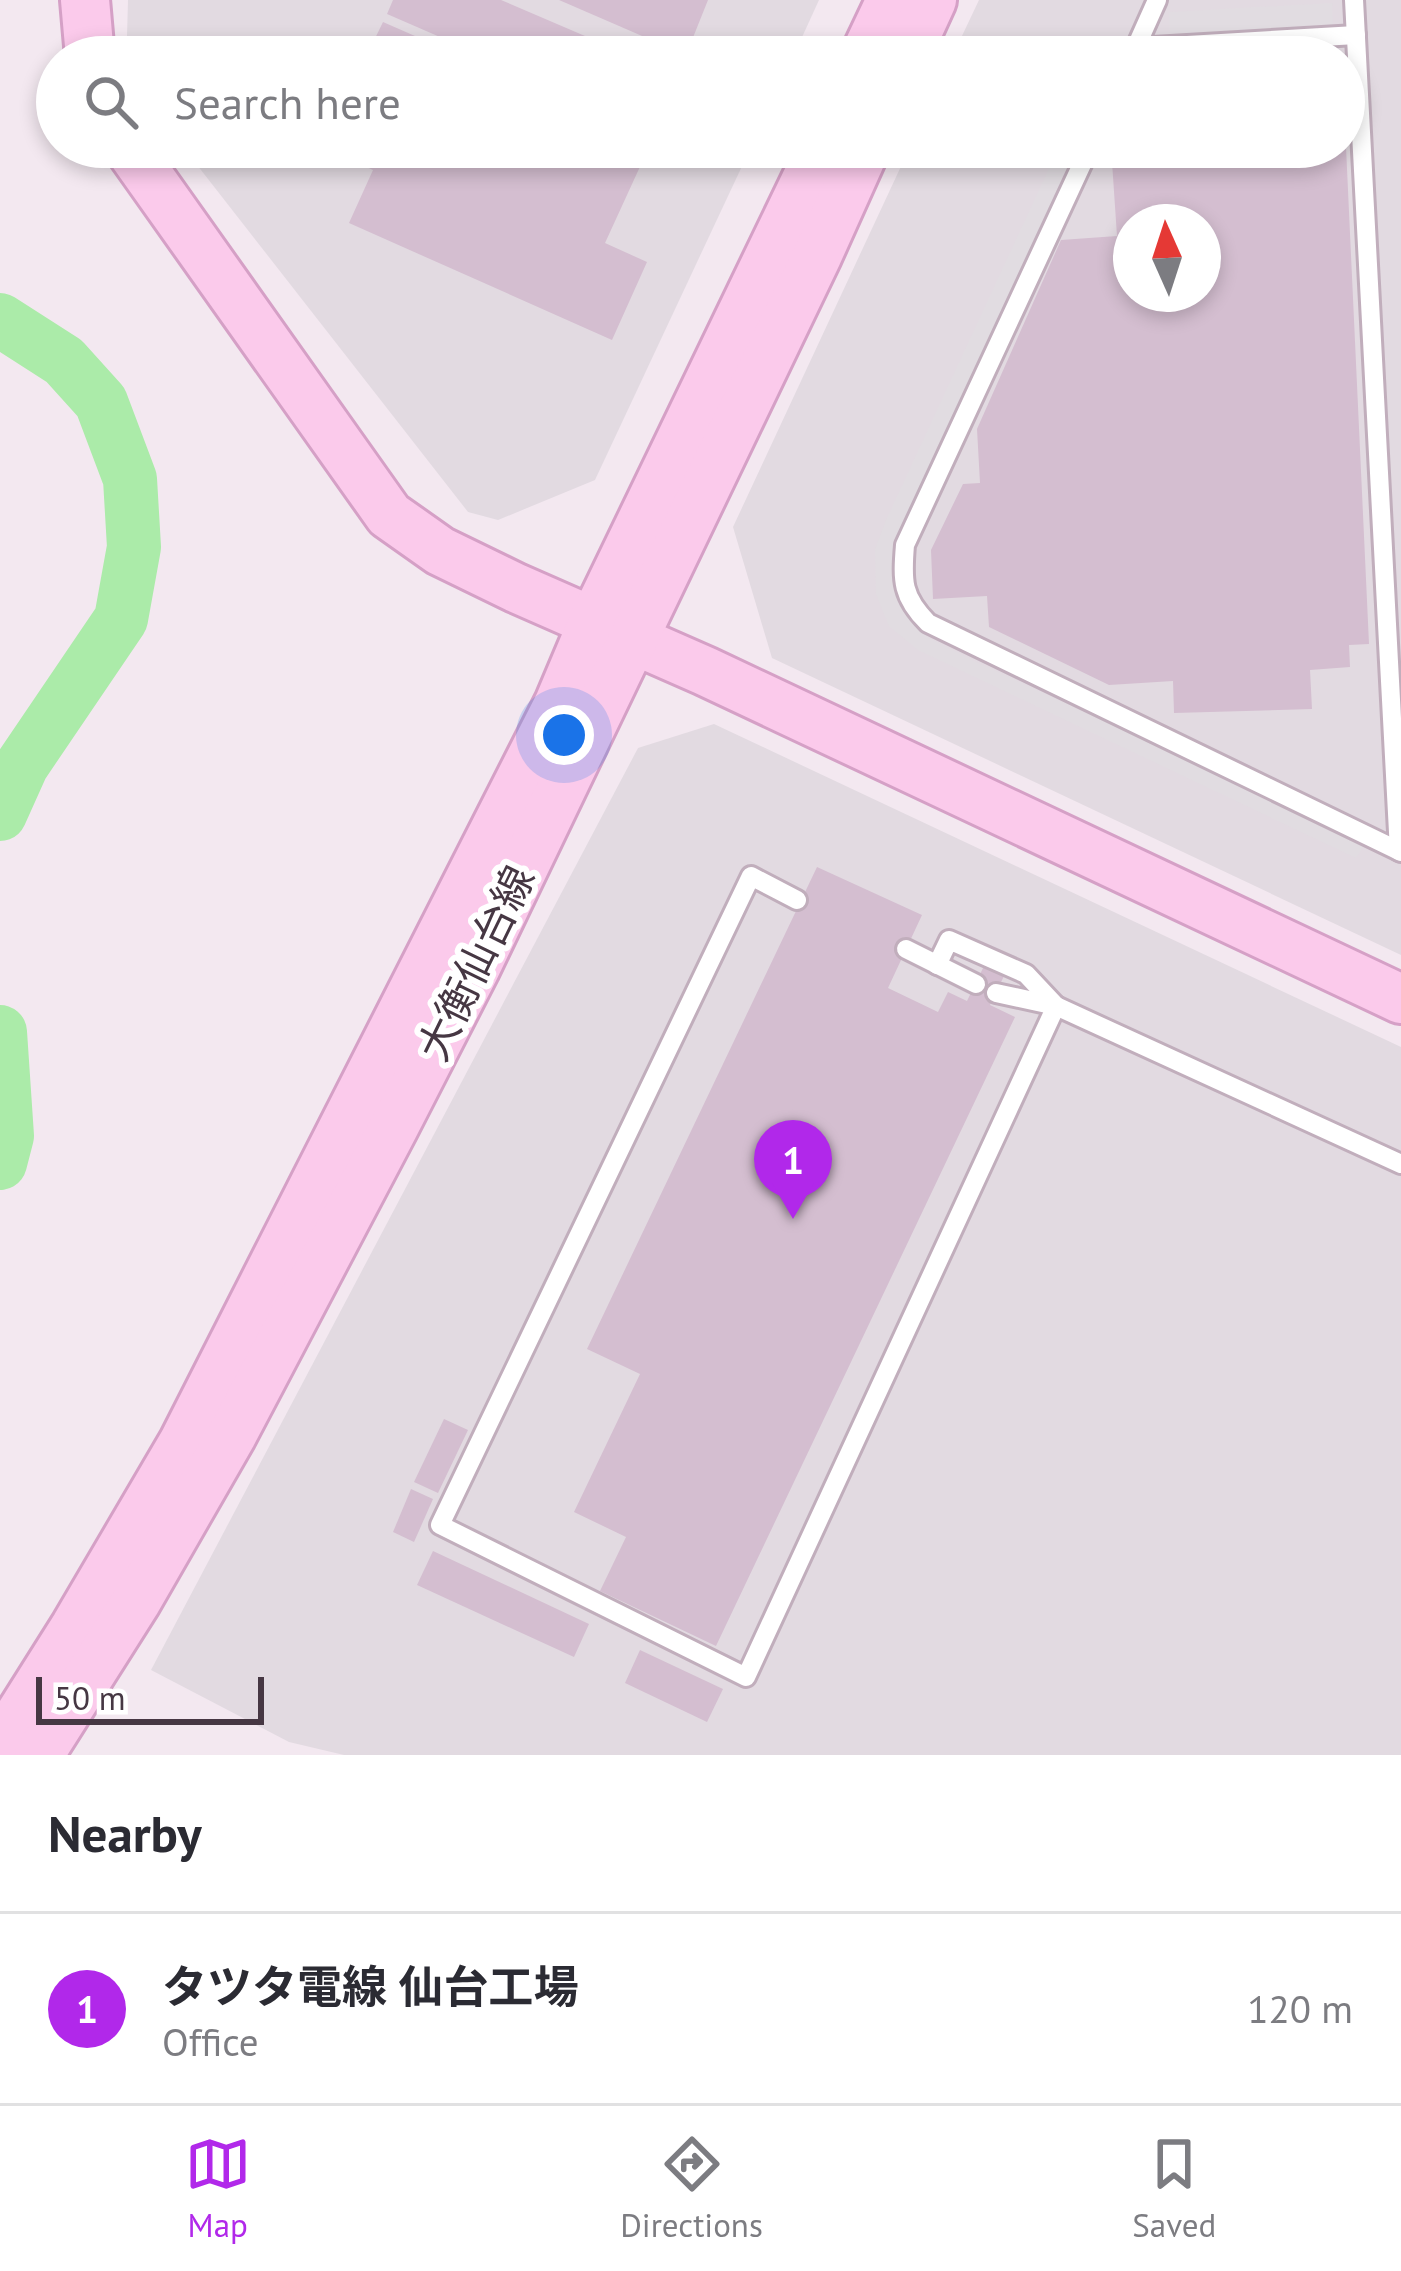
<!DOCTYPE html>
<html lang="en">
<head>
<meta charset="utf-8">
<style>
  body { margin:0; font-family:"PT Sans","Noto Sans JP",sans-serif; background:#f7f7f7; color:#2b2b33 }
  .compass { position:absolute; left:1113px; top:204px; width:108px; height:108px; border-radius:50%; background:#fff; box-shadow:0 6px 18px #0003; rotate:357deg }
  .scale { position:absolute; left:36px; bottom:30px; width:228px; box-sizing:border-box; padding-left:12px; border:6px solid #463743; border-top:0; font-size:33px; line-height:42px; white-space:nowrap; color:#463743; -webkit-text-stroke:9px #fff; paint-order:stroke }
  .you { position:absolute; left:564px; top:735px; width:42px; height:42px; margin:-30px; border:9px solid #fff; border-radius:50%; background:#1a73e8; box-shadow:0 0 0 18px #1a73e833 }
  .badge { display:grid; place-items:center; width:78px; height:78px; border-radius:50%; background:#b128ea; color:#fff; font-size:39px; font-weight:700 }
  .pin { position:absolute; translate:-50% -99px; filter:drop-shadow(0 3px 6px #0008) }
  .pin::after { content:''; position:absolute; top:63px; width:42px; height:36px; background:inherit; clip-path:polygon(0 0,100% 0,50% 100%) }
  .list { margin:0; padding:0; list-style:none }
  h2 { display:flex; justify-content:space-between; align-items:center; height:156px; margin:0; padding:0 48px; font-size:51px }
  h2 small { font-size:39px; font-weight:400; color:#7c7c81 }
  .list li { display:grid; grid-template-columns:78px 1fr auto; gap:36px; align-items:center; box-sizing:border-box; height:192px; padding:0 48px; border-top:3px solid #e1e1e2 }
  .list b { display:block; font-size:45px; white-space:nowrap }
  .list p { margin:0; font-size:39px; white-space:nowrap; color:#7c7c81 }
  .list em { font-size:39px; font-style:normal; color:#7c7c81 }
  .icon { flex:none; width:66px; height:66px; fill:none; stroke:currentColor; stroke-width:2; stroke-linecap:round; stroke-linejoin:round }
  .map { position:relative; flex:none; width:1401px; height:1755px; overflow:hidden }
  .search { position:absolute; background:#fff; box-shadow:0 6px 18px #0003; left:36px; right:36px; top:36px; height:132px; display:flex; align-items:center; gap:30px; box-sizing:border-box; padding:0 42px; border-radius:66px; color:#7c7c81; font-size:45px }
  .sheet { height:348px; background:#fff }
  nav { display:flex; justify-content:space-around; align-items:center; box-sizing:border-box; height:168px; border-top:3px solid #e1e1e2; background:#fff; font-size:33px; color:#7c7c81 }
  nav a { display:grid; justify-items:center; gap:6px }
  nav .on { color:#b128ea }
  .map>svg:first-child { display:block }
  .industrial { fill:#e2dae1; fill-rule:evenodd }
  .parking { fill:#e1dce1 }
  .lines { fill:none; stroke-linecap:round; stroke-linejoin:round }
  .river { stroke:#abeba9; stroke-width:54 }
  .building { fill:#d4bed0; fill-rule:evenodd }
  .lane-casing { stroke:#c1aebc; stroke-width:24 }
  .secondary-casing { stroke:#d5a0c6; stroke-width:54 }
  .lane { stroke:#fff; stroke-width:18 }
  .secondary { stroke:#fbcaeb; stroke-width:48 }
  .labels { text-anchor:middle; stroke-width:12; stroke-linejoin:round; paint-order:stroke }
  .street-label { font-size:42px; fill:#463743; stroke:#fff }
</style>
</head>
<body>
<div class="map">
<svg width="1401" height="1755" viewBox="0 0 1401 1755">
  <rect width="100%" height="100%" fill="#f3e8f0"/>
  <g class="industrial">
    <path d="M128,0h691l-26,57h-660l-6,-21z"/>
    <path d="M979,0h422v955l-629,-297 -39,-131 177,-380h434v-90h-392zM1131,222h72v72h-72z"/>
    <path d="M183,147h568l-156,333 -97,40 -30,-8z"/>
    <path d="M714,724l687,323v708h-1057l-55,-13 -138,-72 487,-922z"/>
  </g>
  <g class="parking">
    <path d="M1332,3l1,26 -163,9 -1,-26z"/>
    <path d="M1059,147h19l-181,403 -3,34 9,26 24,27 47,24 392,181 -10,16 -438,-208 -29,-24 -13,-32 -1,-45 12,-31z"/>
  </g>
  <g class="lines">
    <g class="river">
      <path d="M0,320l64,41 37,41 29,77 4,68 -13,72 -99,146 -22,49"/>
      <path d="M0,1032l7,104 -7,27"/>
    </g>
  </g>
  <g class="building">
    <path d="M393,0h108l133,57h-148l-99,-43z"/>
    <path d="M559,0h149l-22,55z"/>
    <path d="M383,22l80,35h-112l4,-8 12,6z"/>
    <path d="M323,147h326l-44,96 42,19 -35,78 -263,-117 24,-53z"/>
    <path d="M1111,147h235l23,497 -20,1 1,22 -40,3 2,39 -138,4 -1,-32 -64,4 -120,-58 -2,-31 -54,3 -2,-49 32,-66 17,-1 -3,-54 84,-189 56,-4zM1131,222h72v72h-72z"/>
    <path d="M817,867l105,48 -34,73 50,24 10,-20 19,9 17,-35 20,10 -14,29 25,12 -299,629 -116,-55 26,-54 -52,-25 66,-138 -53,-25z"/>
    <path d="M444,1419l24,11 -30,63 -24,-11z"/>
    <path d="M411,1489l22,10 -19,43 -21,-10z"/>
    <path d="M433,1551l156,73 -15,33 -157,-72z"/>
    <path d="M640,1650l83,39 -16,33 -82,-39z"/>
  </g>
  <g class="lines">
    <g class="lane-casing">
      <g id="lane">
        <path d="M1354,0l45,851 2,1"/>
        <path d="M1136,48l220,-13"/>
        <path d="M1132,56l25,-56"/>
        <path d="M1090,147l-185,398c-3,36 -3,52 23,78l471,228"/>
        <path d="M797,900l-46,-24 -311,649 306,152 310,-671"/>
        <path d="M906,949l70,35"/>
        <path d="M937,965l12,-25 77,34 30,32"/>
        <path d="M996,993l60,13 345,158"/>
      </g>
    </g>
    <g class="secondary-casing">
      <g id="secondary">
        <path d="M85,0l5,57"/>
        <path d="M864,57l27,-57"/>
        <path d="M906,57l26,-57"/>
        <path d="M128,147l261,368 51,36 76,37 189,83 696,328"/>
        <path d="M0,1746l75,-119 108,-184 376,-740 35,-83 228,-473"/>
        <path d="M39,1755l97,-153 96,-167 162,-308 81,-158 343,-715 48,-107"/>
      </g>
    </g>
    <use href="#lane" class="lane"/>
    <use href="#secondary" class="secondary"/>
  </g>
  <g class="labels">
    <g class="street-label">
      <text transform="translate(476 963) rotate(-64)" y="15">大衡仙台線</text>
    </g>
  </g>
</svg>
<svg class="compass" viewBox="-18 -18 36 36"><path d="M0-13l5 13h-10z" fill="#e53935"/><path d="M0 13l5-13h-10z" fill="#7c7c81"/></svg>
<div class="scale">50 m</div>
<div class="you"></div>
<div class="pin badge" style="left:793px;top:1219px">1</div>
<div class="search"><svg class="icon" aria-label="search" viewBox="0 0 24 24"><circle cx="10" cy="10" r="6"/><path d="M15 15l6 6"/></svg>Search here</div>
</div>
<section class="sheet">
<h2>Nearby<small></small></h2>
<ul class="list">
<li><span class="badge">1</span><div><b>タツタ電線 仙台工場</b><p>Office</p></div><em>120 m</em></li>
</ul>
</section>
<nav>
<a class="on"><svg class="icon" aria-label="map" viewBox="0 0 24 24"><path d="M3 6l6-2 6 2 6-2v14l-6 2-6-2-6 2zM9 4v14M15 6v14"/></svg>Map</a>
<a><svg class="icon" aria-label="directions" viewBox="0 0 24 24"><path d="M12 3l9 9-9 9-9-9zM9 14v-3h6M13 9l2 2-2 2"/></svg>Directions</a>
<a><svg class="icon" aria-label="saved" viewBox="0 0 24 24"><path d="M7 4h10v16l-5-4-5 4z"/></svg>Saved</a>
</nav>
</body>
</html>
